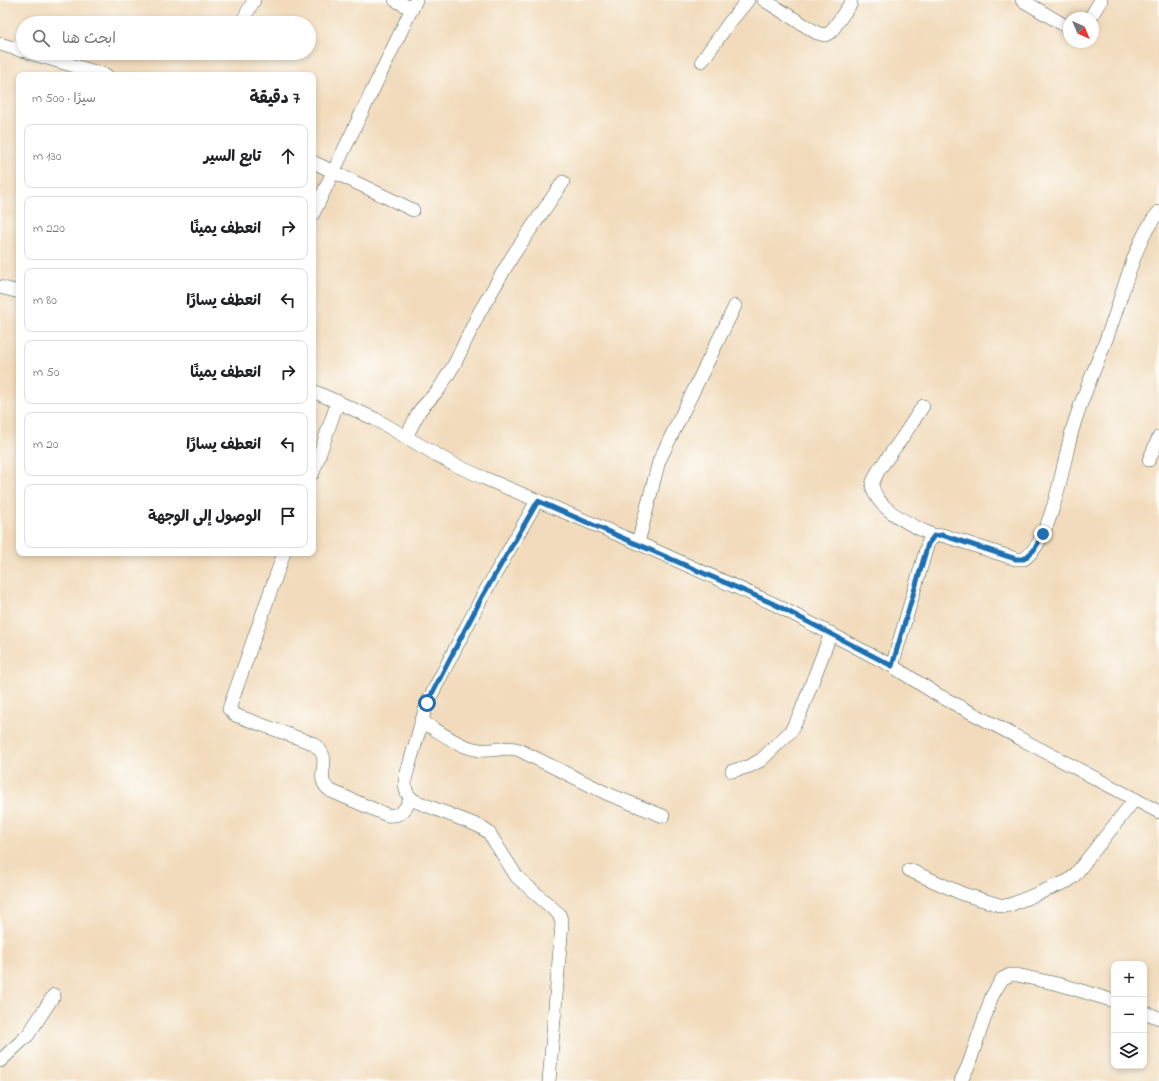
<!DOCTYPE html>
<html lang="ar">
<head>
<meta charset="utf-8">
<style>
  body { margin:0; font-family:"Indie Flower","Playpen Sans Arabic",sans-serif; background:#f6f6f6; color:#202124; direction:rtl }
  .controls { position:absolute; right:12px; bottom:12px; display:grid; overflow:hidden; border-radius:8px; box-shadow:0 2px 6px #0003 }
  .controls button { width:36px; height:36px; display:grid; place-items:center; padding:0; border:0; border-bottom:1px solid #e0e0e0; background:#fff; color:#202124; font:20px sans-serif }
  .compass { position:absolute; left:1063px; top:12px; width:36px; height:36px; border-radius:50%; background:#fff; box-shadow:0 2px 6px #0003; rotate:136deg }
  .stop { position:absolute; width:12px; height:12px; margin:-9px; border:3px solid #1f6fb2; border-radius:50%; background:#fff }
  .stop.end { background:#1f6fb2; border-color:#fff; box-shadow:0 1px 4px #0008 }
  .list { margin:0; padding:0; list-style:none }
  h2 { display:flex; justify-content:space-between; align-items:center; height:52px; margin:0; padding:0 16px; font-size:17px }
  h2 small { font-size:13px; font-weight:400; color:#757577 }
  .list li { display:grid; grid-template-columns:26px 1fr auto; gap:12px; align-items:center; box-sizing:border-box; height:64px; margin:0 8px 8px; padding:0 8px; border:1px solid #e0e0e0; border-radius:8px }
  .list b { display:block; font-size:15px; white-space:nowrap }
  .list em { font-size:13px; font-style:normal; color:#757577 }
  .icon { flex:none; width:22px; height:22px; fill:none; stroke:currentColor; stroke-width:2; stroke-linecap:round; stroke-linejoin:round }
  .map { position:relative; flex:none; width:1159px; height:1081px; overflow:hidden; direction:ltr }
  .search { position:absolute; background:#fff; box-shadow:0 2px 6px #0003; left:16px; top:16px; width:300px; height:44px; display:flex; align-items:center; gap:10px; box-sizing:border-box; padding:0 14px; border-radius:22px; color:#757577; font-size:15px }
  .panel { position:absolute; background:#fff; box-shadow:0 2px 6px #0003; left:16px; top:72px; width:300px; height:484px; border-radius:8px; direction:rtl }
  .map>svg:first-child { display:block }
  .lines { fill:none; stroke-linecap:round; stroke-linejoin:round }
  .minor-casing { stroke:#3f5548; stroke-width:14 }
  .minor { stroke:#fff; stroke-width:13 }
  .route { stroke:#1f6fb2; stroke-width:5 }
</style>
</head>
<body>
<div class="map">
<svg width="1159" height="1081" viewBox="0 0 1159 1081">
  <rect width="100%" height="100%" fill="#fdfcf7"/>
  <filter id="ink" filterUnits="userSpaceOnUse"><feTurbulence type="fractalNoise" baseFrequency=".025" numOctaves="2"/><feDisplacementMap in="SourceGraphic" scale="8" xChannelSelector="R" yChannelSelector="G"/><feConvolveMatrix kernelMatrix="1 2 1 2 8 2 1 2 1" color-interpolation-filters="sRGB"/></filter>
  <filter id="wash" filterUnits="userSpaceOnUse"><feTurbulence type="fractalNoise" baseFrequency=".012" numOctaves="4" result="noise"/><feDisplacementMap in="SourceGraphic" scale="16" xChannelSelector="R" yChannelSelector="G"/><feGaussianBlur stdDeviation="0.9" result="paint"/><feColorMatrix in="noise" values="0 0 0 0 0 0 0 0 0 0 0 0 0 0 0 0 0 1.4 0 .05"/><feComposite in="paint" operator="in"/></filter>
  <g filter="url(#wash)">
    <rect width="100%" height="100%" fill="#f2dbbc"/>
  </g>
  <g filter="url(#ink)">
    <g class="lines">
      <g class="minor-casing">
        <g id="minor">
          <path d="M395,0l17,9"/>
          <path d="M764,0l53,33 8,2 6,-3 20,-29"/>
          <path d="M1022,0l47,28"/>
          <path d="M1090,18l11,-18"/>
          <path d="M243,20l11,-20"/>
          <path d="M0,44l23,7"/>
          <path d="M30,53l76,22"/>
          <path d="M702,61l27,-38 19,-23"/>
          <path d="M313,162l100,48"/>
          <path d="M313,214l103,-214"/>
          <path d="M0,287l19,5"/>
          <path d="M313,391l62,28 76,44 33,15 154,65 136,61 118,62 46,29 221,117"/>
          <path d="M923,406l-21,32 -24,33 -6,13c3,26 42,42 62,52"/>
          <path d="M406,437l14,-27 19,-21 15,-24 25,-52 34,-58 50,-73"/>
          <path d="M1149,460l10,-23"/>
          <path d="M313,473l25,-72"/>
          <path d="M537,501l-55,96 -55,106 -21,73c-2,11 -1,19 9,25l64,25 10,7 28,44 42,37 3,9 -13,158"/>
          <path d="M638,543l21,-82 76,-155"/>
          <path d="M284,553l-55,156 6,6 77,28c26,17 -2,34 19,48l56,24c14,2 18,-5 24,-17"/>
          <path d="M892,666l36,-123 6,-7 8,-1 74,24h8c28,-18 39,-96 48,-128 10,-36 27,-70 39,-105 12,-32 25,-89 48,-114"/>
          <path d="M421,721c18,10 39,27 59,29 14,2 26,-5 39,0l89,44 55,22"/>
          <path d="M732,771l18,-5 11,-6 30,-29 9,-17 31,-81"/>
          <path d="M909,870l54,24 40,12 7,-1 58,-24 6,-5 61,-77"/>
          <path d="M1144,1012l15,6"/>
          <path d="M0,1061l28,-26 26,-40"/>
          <path d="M961,1081l8,-17 23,-68 10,-17 8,-4h7l45,10 52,16"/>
        </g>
      </g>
      <use href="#minor" class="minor"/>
    </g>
  </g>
  <g class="lines" filter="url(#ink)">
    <path class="route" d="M427,703l55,-106 56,-96 236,103 118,62 36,-122 6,-8 8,-1 74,24h8l10,-9 9,-16"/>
  </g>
</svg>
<div class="controls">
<button>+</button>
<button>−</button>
<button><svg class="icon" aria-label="layers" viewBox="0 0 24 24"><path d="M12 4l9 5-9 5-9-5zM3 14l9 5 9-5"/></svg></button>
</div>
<svg class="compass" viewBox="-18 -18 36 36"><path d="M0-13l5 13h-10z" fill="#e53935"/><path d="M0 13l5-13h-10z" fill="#757577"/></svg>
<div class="stop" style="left:427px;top:703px"></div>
<div class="stop end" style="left:1043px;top:534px"></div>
<div class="search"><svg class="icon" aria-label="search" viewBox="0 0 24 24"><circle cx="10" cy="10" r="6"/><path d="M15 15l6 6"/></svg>ابحث هنا</div>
<section class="panel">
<h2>7 دقيقة<small>سيرًا · 500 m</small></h2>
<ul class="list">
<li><svg class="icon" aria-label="ahead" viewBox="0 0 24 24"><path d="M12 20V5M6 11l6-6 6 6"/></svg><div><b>تابع السير</b></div><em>130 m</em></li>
<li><svg class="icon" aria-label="right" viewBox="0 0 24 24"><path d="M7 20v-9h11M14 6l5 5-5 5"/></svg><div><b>انعطف يمينًا</b></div><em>220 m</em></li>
<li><svg class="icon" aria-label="left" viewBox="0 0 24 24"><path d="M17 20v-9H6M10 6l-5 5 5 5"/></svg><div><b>انعطف يسارًا</b></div><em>80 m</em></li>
<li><svg class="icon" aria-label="right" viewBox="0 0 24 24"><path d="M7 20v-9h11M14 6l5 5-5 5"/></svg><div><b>انعطف يمينًا</b></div><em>50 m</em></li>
<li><svg class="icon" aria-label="left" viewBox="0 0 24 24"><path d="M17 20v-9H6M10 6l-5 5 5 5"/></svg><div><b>انعطف يسارًا</b></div><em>20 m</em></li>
<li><svg class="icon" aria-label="arrive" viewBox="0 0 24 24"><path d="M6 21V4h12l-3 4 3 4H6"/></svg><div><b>الوصول إلى الوجهة</b></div></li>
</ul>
</section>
</div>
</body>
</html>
